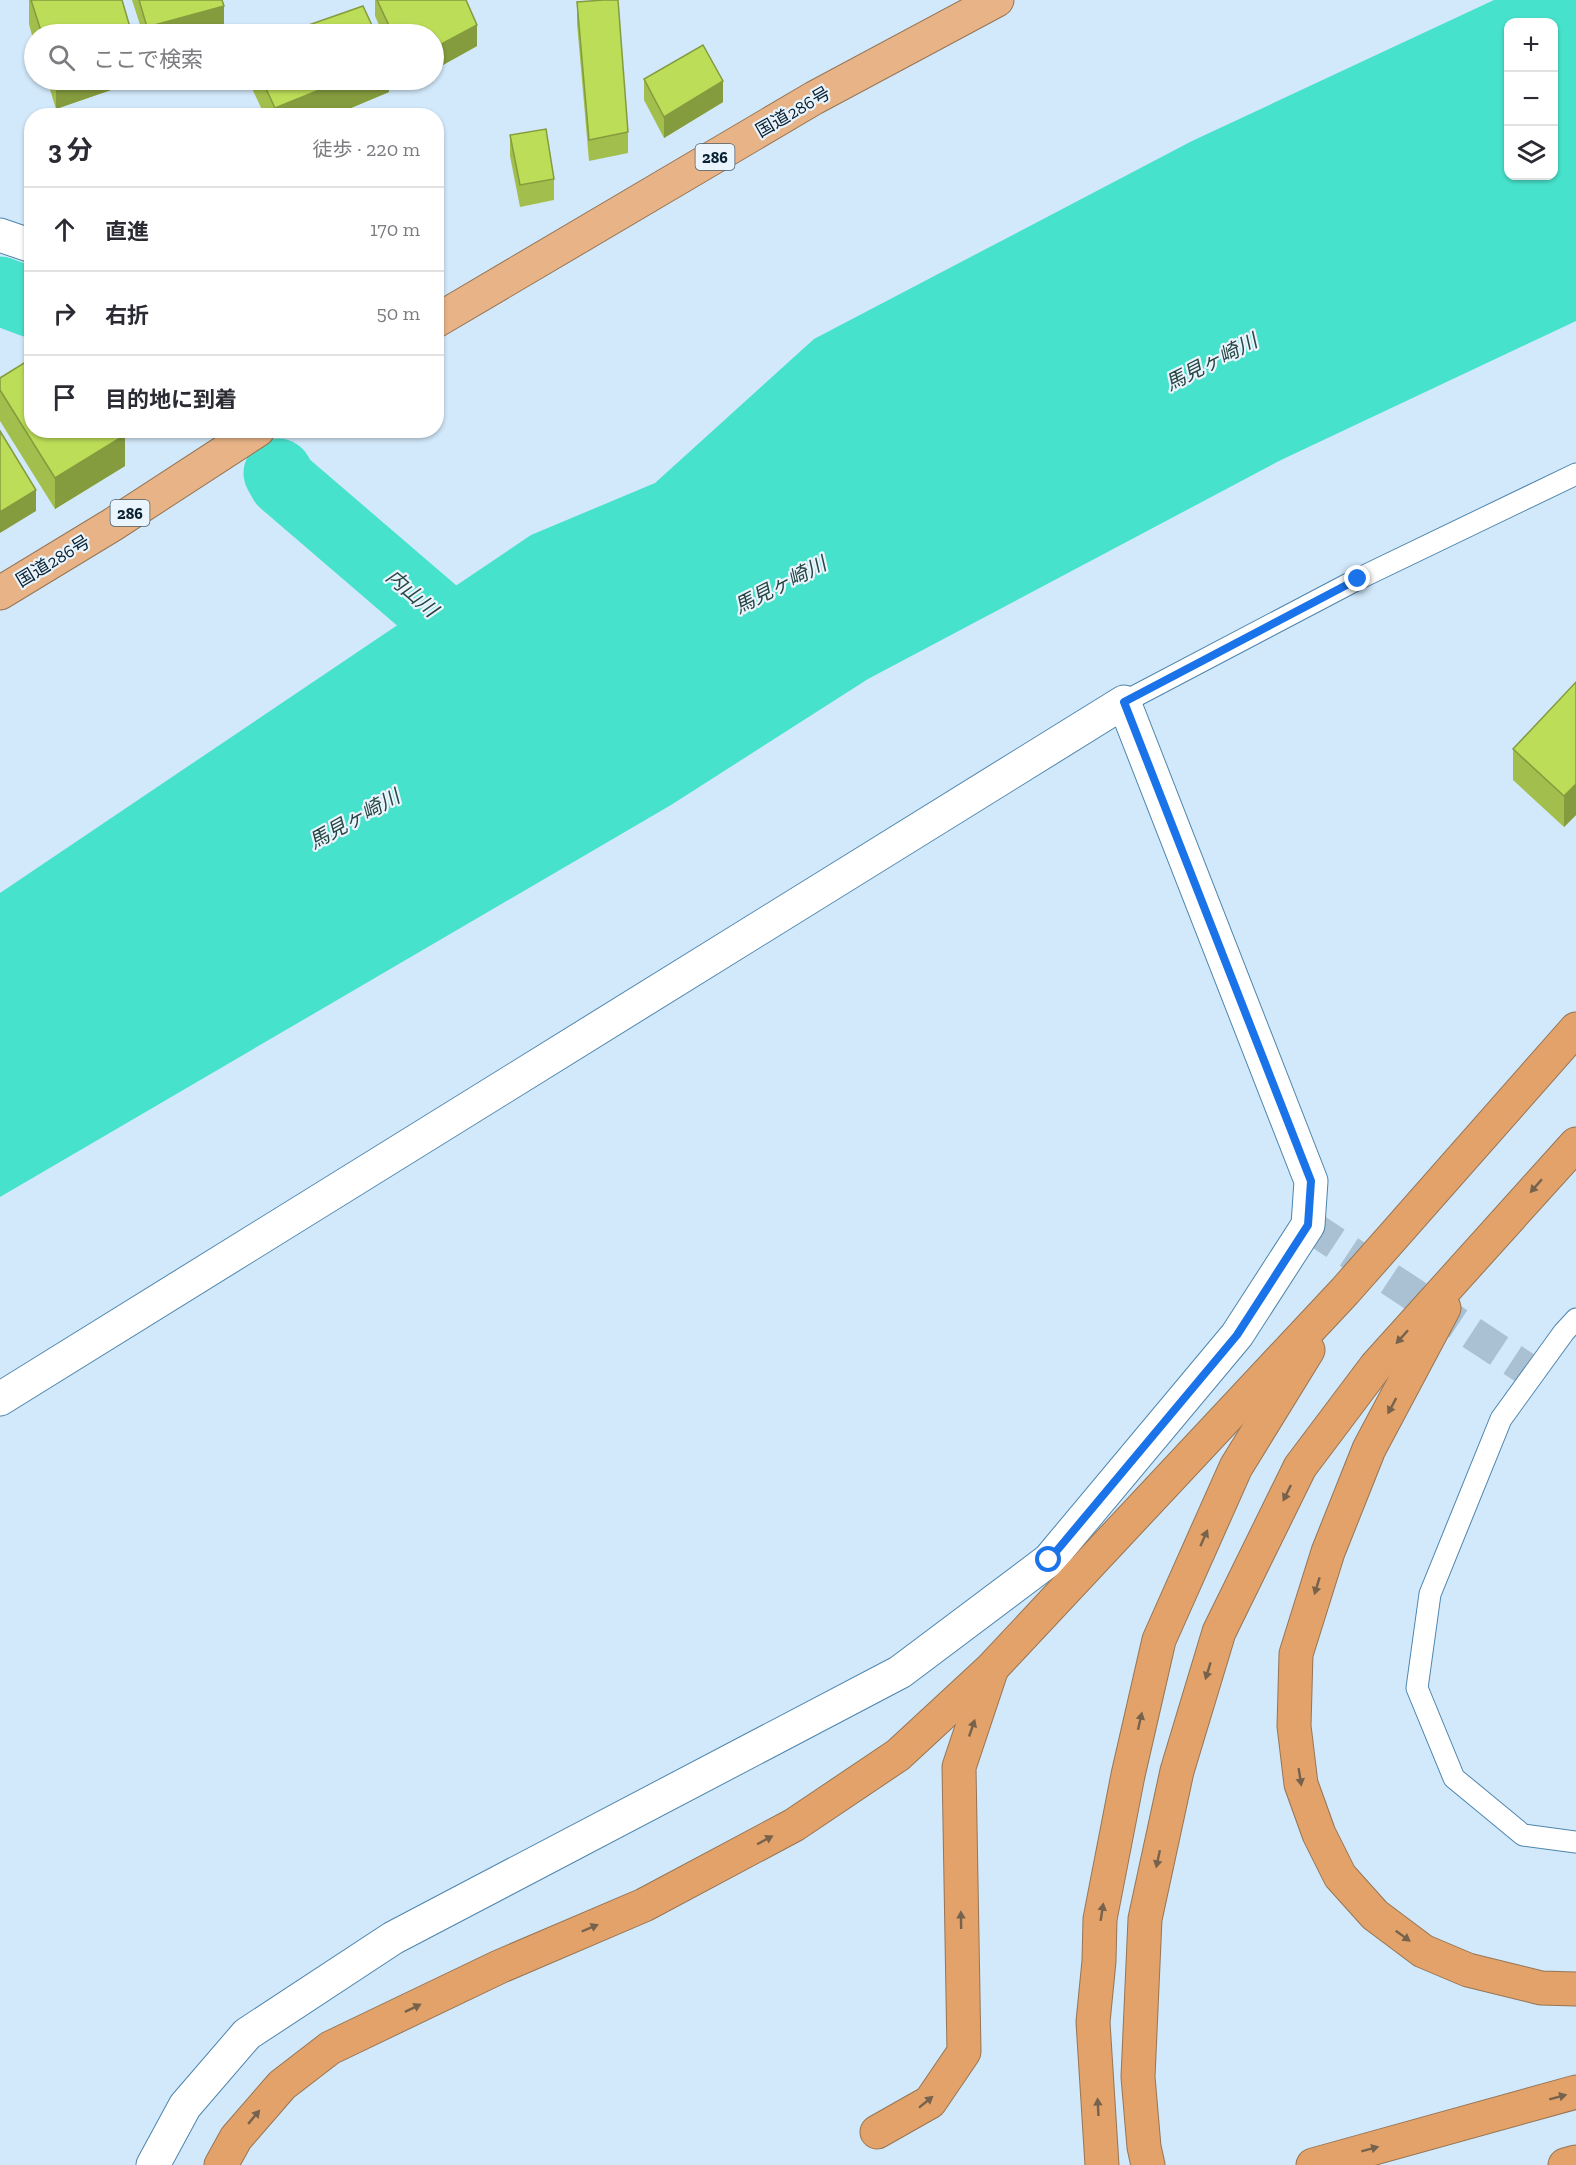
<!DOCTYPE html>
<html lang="ja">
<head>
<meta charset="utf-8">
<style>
  body { margin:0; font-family:"Zilla Slab","Noto Sans JP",serif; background:#f2f2f3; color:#2b2b33 }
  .controls { position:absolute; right:18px; top:18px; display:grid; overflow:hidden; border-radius:12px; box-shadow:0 2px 4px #0004 }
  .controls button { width:54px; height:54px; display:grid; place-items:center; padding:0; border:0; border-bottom:2px solid #e1e1e2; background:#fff; color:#2b2b33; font:30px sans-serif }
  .stop { position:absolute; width:18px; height:18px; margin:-14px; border:4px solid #1a73e8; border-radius:50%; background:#fff }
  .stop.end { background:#1a73e8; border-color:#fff; box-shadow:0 2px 6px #0008 }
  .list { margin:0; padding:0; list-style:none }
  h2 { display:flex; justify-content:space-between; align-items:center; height:78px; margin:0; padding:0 24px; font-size:26px }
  h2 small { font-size:20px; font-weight:400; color:#7c7c81 }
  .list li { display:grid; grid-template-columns:39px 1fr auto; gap:18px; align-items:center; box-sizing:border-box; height:84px; padding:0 24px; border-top:2px solid #e1e1e2 }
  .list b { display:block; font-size:22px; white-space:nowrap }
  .list em { font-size:20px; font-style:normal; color:#7c7c81 }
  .icon { flex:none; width:33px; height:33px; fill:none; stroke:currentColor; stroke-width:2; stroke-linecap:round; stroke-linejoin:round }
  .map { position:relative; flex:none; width:1576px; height:2165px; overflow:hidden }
  .search { position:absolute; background:#fff; box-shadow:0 2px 4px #0004; left:24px; top:24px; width:420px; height:66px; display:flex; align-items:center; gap:15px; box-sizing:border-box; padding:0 21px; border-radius:33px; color:#7c7c81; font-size:22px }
  .panel { position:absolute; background:#fff; box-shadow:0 2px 4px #0004; left:24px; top:108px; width:420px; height:330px; border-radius:24px }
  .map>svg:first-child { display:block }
  .water { fill:#47e2cc; fill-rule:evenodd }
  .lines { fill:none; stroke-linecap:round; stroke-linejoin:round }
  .river { stroke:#47e2cc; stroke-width:69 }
  .minor-tunnel { stroke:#aac1d3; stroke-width:33; stroke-dasharray:33 16; stroke-linecap:butt }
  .service-casing { stroke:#4d85ae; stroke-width:23 }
  .minor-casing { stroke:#4d85ae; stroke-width:35 }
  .trunk-casing { stroke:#967555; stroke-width:35 }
  .motorway-casing { stroke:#967555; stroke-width:35 }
  .service { stroke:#fff; stroke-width:21 }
  .minor { stroke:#fff; stroke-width:33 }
  .trunk { stroke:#e8b487; stroke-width:33 }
  .motorway { stroke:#e2a269; stroke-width:33 }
  .wall { fill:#a2be4c }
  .shaded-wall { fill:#849b3e }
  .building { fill:#bcdd58; stroke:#849b3e; stroke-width:1.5 }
  .oneway { fill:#76624d }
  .route { stroke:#1a73e8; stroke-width:8 }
  .labels { text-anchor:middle; stroke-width:4.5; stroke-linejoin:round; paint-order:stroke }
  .shield { fill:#e9f4fd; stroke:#4c606e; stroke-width:1.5 }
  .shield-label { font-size:16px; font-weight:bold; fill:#092131 }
  .street-label { font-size:18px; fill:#092131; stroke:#e9f4fd }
  .water-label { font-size:20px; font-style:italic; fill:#274641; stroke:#e9f4fd }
</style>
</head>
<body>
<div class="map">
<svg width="1576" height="2165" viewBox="0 0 1576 2165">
  <rect width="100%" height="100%" fill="#d2e9fb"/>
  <path class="water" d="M1494,0h82v321l-295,139 -413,219 -197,126 -671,392v-304l531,-358 124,-52 159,-144 378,-198zM1508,22h46v154h-46z"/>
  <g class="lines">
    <g class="river">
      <path d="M0,291l32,12"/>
      <path d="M278,473l5,9 205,176 8,10"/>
    </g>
    <path class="minor-tunnel" d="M1308,1225l226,149"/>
    <g class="service-casing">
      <g id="service">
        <path d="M1124,702l234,-123 218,-105"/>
        <path d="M1576,1319l-12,13 -63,87 -71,175 -13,94 37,90 69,57 53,7"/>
      </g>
    </g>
    <g class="minor-casing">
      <g id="minor">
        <path d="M0,235l32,11"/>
        <path d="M0,1399l1124,-697 187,479 -3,44 -71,110 -188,225 -149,112 -507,266 -146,96 -62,72 -32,59"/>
      </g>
    </g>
    <g class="trunk-casing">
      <g id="trunk">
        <path d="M436,321l378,-223 183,-98"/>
        <path d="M0,593l112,-68 146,-95"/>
      </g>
    </g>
    <g class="motorway-casing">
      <g id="motorway">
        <path d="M1444,1308l-75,141 -41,103 -32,102 -2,72 7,58 18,50 21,42 35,39 48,36 45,19 73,18 35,1"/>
        <path d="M877,2132l53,-30 34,-50 -5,-285 32,-96"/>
        <path d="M221,2165l15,-27 46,-53 48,-37 169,-81 145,-62 150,-80 104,-70 94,-87 353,-377 231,-262"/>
        <path d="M1102,2165l-9,-143 6,-61 1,-42 28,-144 31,-135 77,-173 72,-117"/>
        <path d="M1148,2165l-4,-18 -6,-70 7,-158 32,-148 42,-139 81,-165 76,-101 200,-222"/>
        <path d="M1313,2165l263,-73"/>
        <path d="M1565,2165l11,-3"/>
      </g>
    </g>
    <use href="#service" class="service"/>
    <use href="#minor" class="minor"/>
    <use href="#trunk" class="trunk"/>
    <use href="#motorway" class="motorway"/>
  </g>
  <g class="wall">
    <path d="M29,0h93l10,34h-98v9l-5,-19z"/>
    <path d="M132,0h90l2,27 -28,7h-53z"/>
    <path d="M375,0h91l11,46 -43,24v-36h-51l-8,-18z"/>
    <path d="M577,2l51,130v21l-39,8 -12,-138z"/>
    <path d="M644,79l79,23 -59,36 -20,-38z"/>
    <path d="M47,80h90v1l-81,28z"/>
    <path d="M248,80h141v12l-57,24h-67z"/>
    <path d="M510,135l44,44v21l-34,7 -10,-51z"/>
    <path d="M0,378l125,88 -70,43 -55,-88z"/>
    <path d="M1576,682v133l-12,12 -51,-47v-31z"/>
  </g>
  <g class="shaded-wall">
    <path d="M224,6v21l-28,7h-49v-7z"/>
    <path d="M477,25v21l-43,24v-22z"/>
    <path d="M56,80h81v1l-81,28z"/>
    <path d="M344,80h45v12l-57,24h-57v-8z"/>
    <path d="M406,80h9l-9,4z"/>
    <path d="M723,81v21l-59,36v-21z"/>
    <path d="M125,435v31l-70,43v-31z"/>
    <path d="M36,490v21l-36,22v-21z"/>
    <path d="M1576,784v31l-12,12v-31z"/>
  </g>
  <g class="building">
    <path d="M31,0h91l10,34h-90z"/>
    <path d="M139,0h83l2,6 -77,21z"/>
    <path d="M377,0h89l11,25 -43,23v-14h-41z"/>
    <path d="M603,0h15l10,132 -39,8 -12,-138z"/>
    <path d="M363,6l13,28h-93z"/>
    <path d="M703,45l20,36 -59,36 -20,-38z"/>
    <path d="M262,80h82l-69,28z"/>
    <path d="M546,129l8,50 -34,6 -10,-50z"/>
    <path d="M32,358v72h90l3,5 -70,43 -55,-88v-12z"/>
    <path d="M0,431l36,59 -36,22z"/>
    <path d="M1576,682v102l-12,12 -51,-47z"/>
  </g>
  <defs><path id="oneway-solid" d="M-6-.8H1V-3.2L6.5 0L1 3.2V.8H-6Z" transform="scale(1.5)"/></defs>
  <g class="oneway">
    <use href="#oneway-solid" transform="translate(1536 1186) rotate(131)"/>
    <use href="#oneway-solid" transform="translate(1402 1337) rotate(132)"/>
    <use href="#oneway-solid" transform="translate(1392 1406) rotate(118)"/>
    <use href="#oneway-solid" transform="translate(1287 1493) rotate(116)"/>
    <use href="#oneway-solid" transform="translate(1204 1538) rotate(-66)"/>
    <use href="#oneway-solid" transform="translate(1317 1586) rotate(107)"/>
    <use href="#oneway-solid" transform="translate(1208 1671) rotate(107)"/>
    <use href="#oneway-solid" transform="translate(1140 1721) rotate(-77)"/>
    <use href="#oneway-solid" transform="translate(972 1728) rotate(-71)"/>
    <use href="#oneway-solid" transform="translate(1300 1777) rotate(81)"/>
    <use href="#oneway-solid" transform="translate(765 1840) rotate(-28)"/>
    <use href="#oneway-solid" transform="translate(1158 1859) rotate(102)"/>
    <use href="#oneway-solid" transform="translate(1102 1912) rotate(-81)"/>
    <use href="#oneway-solid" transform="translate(961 1920) rotate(-91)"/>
    <use href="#oneway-solid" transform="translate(590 1928) rotate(-23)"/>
    <use href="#oneway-solid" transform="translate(1403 1936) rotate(36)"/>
    <use href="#oneway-solid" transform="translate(413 2008) rotate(-26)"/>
    <use href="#oneway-solid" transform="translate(1558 2097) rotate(-15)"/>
    <use href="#oneway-solid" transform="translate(926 2102) rotate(-39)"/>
    <use href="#oneway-solid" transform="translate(1098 2107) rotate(-93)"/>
    <use href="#oneway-solid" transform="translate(254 2117) rotate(-50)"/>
    <use href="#oneway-solid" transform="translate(1370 2149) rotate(-15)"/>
  </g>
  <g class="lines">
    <path class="route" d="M1049,1560l188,-225 71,-110 3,-44 -187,-479 234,-123"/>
  </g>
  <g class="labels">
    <g class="shield">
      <rect x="695.5" y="144" width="39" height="26" rx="4.5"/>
      <rect x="110.5" y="500" width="39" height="26" rx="4.5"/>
    </g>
    <g class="shield-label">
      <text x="715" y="163">286</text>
      <text x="130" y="519">286</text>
    </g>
    <g class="street-label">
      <text transform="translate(793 112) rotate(-30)" y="6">国道286号</text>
      <text transform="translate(53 561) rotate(-31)" y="6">国道286号</text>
    </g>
    <g class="water-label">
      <text transform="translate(1211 362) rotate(-27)" y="7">馬見ヶ崎川</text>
      <text transform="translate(780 585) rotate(-27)" y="7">馬見ヶ崎川</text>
      <text transform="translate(412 593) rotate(41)" y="7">内山川</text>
      <text transform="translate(354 819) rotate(-29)" y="7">馬見ヶ崎川</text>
    </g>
  </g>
</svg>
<div class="controls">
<button>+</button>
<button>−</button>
<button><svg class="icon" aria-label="layers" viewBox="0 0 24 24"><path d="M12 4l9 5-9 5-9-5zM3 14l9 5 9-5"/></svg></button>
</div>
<div class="stop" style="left:1049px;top:1560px"></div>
<div class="stop end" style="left:1358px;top:579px"></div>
<div class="search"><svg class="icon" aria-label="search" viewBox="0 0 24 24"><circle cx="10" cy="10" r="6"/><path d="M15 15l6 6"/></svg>ここで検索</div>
<section class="panel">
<h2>3 分<small>徒歩 · 220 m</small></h2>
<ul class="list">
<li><svg class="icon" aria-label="ahead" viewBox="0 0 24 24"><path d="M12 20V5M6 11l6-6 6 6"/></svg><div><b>直進</b></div><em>170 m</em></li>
<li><svg class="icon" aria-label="right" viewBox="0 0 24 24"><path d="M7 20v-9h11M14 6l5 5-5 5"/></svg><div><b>右折</b></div><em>50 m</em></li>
<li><svg class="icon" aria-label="arrive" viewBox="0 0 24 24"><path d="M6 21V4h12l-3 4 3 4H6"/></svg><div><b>目的地に到着</b></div></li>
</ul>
</section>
</div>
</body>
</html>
